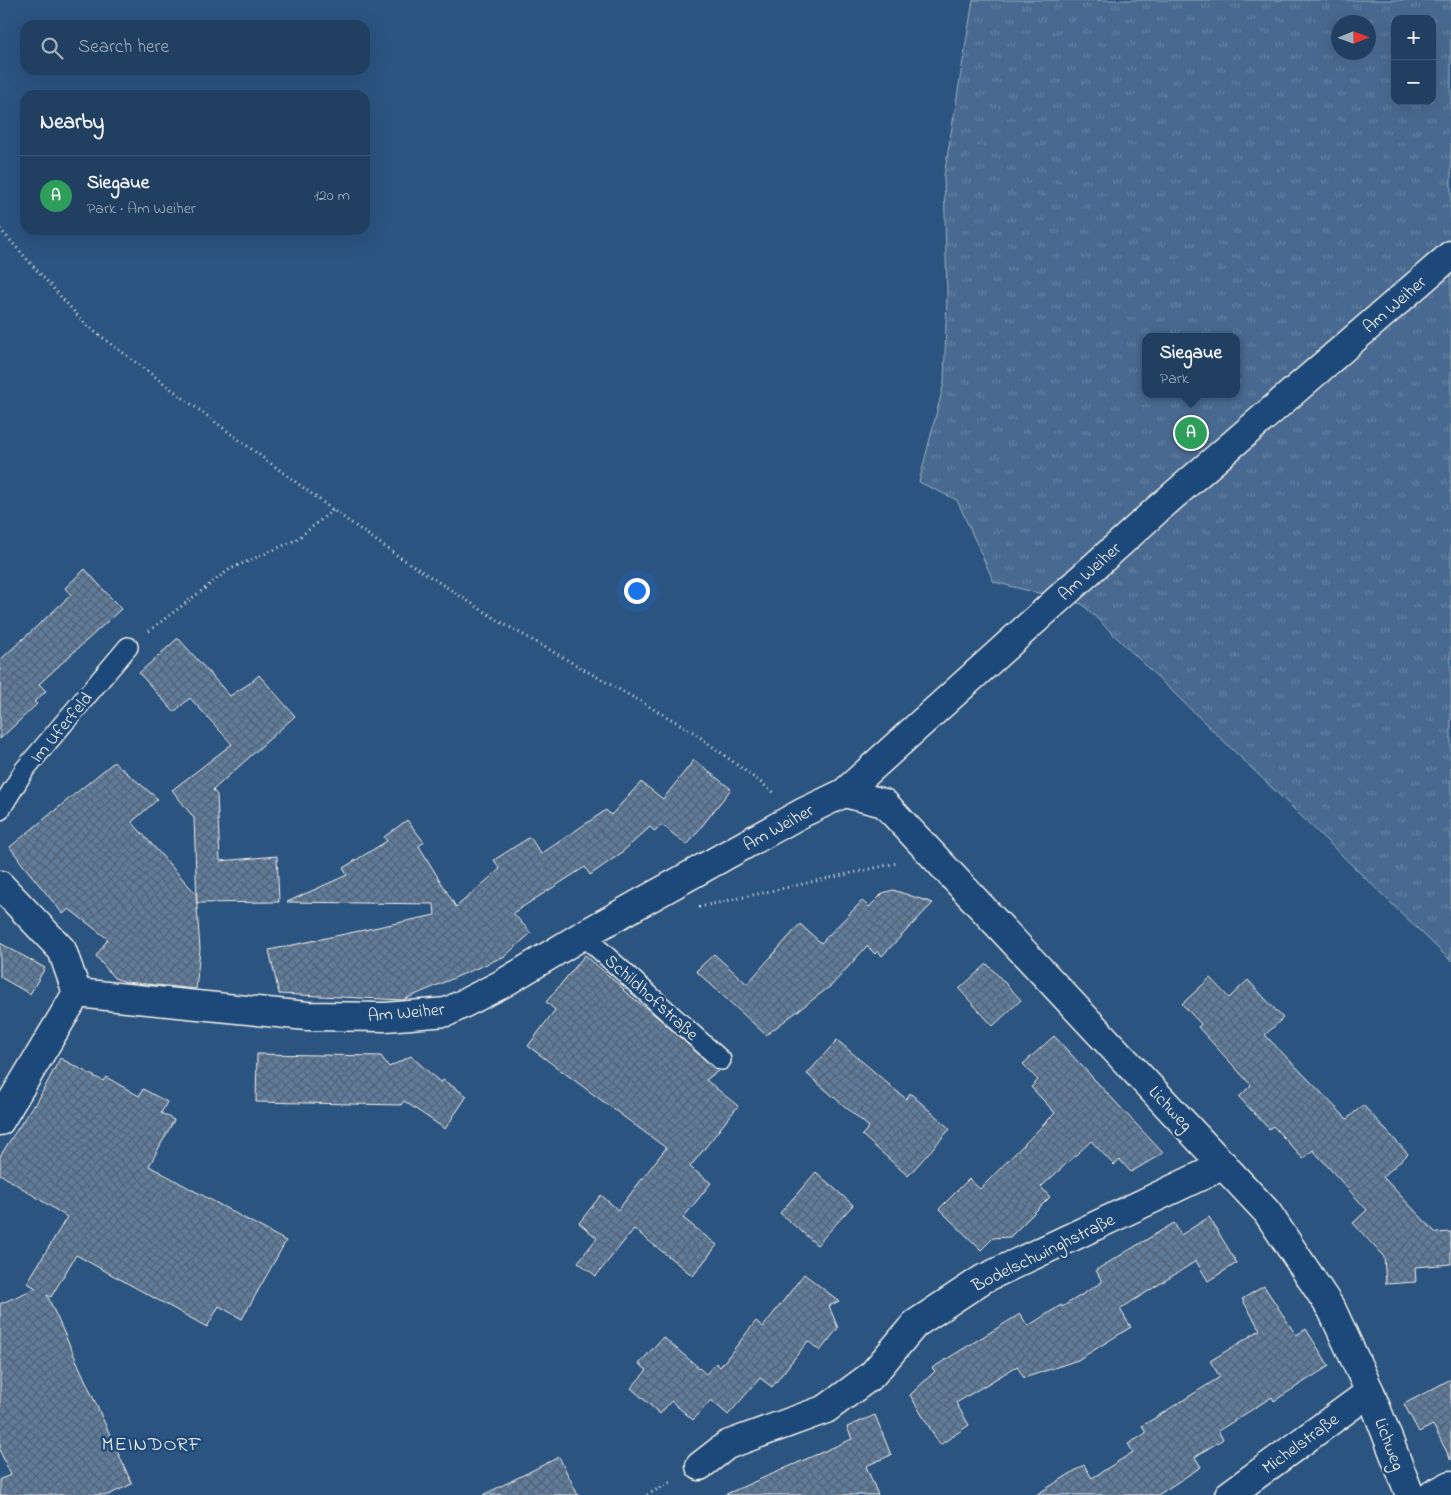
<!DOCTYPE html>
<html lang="en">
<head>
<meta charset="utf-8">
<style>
  body { margin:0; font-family:"Indie Flower",sans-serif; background:#294667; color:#f1f3f6 }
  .controls { position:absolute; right:15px; top:15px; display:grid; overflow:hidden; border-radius:10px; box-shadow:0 5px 20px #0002 }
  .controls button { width:45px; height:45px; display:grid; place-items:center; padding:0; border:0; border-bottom:1px solid #3e5876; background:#213f61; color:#f1f3f6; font:25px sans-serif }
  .compass { position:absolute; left:1331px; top:15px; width:45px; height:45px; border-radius:50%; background:#213f61; box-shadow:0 5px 20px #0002; rotate:89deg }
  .you { position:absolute; left:636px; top:590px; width:18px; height:18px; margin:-12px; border:4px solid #fff; border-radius:50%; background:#1a73e8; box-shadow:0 0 0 8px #1a73e833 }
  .badge { display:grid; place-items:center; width:32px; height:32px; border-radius:50%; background:#8abfa5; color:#fff; font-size:16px; font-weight:700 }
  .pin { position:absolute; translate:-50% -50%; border:2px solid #fff; box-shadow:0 1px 5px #0006 }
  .popup { position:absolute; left:1142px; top:333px; width:98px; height:65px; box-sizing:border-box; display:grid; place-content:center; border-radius:10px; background:#213f61; filter:drop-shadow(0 1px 4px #0005); font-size:16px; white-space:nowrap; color:#a2afbd }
  .popup b { font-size:19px; color:#f1f3f6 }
  .popup::after { content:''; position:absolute; left:50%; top:100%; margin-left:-10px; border:10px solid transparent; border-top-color:#213f61 }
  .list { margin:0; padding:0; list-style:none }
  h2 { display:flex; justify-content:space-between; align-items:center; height:65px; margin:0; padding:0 20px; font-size:21px }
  h2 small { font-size:16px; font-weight:400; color:#a2afbd }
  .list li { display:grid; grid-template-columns:32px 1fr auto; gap:15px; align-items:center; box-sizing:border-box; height:80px; padding:0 20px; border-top:1px solid #3e5876 }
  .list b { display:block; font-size:19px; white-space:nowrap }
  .list p { margin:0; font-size:16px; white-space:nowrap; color:#a2afbd }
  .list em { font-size:16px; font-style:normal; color:#a2afbd }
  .icon { flex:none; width:28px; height:28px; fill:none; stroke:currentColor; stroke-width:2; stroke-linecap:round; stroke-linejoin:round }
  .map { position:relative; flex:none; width:1451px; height:1495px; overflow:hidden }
  .search { position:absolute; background:#213f61; box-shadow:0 5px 20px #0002; left:20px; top:20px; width:350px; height:55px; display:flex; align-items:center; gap:12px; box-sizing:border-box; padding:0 18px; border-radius:15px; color:#a2afbd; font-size:19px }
  .panel { position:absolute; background:#213f61; box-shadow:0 5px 20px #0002; left:20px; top:90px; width:350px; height:145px; border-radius:15px }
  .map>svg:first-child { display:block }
  .park { fill:url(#park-tufts); stroke:#9eaebc; fill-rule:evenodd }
  .building { fill:url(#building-cross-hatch); stroke:#f4f1e8 }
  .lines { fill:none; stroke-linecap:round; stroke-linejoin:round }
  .lane-casing { stroke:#f4f1e8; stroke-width:22 }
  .street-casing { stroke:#f4f1e8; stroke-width:31 }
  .path { stroke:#f4f1e8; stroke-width:3; stroke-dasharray:1 4; stroke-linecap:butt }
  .lane { stroke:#1f4a7a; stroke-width:19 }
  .street { stroke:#1f4a7a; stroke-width:28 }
  .labels { text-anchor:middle; stroke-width:5; stroke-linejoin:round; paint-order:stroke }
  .street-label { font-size:18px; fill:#f4f1e8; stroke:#1f4a7a }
  .quarter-label { font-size:20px; letter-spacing:1px; fill:#f4f1e8; stroke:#1f4a7a }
</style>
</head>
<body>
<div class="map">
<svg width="1451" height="1495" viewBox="0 0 1451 1495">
  <defs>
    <pattern id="park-tufts" width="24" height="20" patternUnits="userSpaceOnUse" patternTransform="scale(1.25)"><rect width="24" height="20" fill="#496b90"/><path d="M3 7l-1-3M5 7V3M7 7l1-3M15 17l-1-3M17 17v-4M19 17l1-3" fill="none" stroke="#6481a0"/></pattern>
    <pattern id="building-cross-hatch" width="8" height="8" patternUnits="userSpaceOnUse" patternTransform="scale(1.25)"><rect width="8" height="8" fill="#5e7b9a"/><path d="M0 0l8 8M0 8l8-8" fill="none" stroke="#556474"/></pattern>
  </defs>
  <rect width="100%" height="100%" fill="#2c5481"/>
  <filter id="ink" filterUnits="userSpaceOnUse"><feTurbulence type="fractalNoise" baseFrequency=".02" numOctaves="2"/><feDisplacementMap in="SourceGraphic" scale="10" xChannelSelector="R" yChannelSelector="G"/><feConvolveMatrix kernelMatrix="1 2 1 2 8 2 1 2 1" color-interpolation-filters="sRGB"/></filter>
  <g filter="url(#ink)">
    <path class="park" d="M973,0h478v961l-369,-357 -88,-22 -37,-82 -38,-18 25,-99 3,-88 -3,-119zM1395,19h37v82h-37zM1338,22h30v30h-30zM1146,337h90v57h-90z"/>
    <g class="building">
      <path d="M85,569l36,40 -82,75 7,7 -12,11 3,2 -37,35v-79l71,-65 -6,-7z"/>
      <path d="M178,638l52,58 20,-13 9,-8 36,41 -82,74 4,5 3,66 57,-5 2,46 -82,1 -3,-85 -22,-28 60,-46 -42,-46 -16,14 -35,-39z"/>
      <path d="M694,760l37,29 -44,56 -25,-20 -8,6 -4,-4 -30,27 -30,21 -5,-8 -72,46 18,20 -26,23 -102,44 -124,-6 -10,-44 166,-35 -1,-11 -147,-2 60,-27 -4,-7 44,-27 -3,-4 23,-17 17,22 -5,4 37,61 44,-38 -6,-9 36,-23 11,17 65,-44 5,5 30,-33 22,17z"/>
      <path d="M114,762l44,37 -26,23 64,72 4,55 -4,40 -70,-7 -12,-4 -18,-22 12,-17 -39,-30 -6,5 -40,-49 -13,-18z"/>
      <path d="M893,890l40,13 -51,53 -4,-5 -3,3 -8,-8 -35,39 -66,50 -70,-64 18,-17 33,30 53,-60 21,19 41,-42 7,6 14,-14z"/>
      <path d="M0,943l45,25 -15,26 -30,-17z"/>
      <path d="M585,955l39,34 -1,1 33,26 62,55 -12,9 32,26 -48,61 21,16 -28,35 34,27 -24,31 -59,-47 -38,47 -18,-14 19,-24 -18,-15 22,-28 17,15 48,-62 -138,-102 27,-36 -9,-8z"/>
      <path d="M987,964l34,36 -28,26 -34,-37z"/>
      <path d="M1210,978l19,20 19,-18 35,38 -18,17 82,84 16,-14 45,49 -25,23 53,56 15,-1v32l-36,3 1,15 -30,2 -2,-27 -31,-34 14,-13 -54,-60 -10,9 -30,-33 -4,3 -30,-32 12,-12 -53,-58 3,-3 -19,-20z"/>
      <path d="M1054,1036l109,117 -32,19 -11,-12 -6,5 -23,-24 -50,46 9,10 -40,40 -17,1 -12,12 -42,-41 30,-30 11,10 75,-76 -24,-26 7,-7 -15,-16z"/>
      <path d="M837,1040l69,59 4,-6 40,36 -42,47 -46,-41 7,-8 -62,-53z"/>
      <path d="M257,1054l124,2 8,11 22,-11 30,27 2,-3 24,16 -22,33 -41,-28 -3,4 -145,-3z"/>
      <path d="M60,1058l43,23 3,-4 33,19 4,-7 24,13 -6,11 13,7 -25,46 137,75 -44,78 -23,-13 -12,21 -131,-72 -25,42 -4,-2 85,189 -24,11h-108v-16l11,-4 -11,-24v-147l36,-16 -9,-5 40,-66 -67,-43v-18l33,-51 2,1z"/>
      <path d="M816,1172l37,33 -36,40 -37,-32z"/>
      <path d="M1209,1217l28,46 -29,18 -12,-20 -76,48 11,18 -53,33 -54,18 -7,-12 -61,37 13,22 -29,20 -30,-50 25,-24 -3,-3 88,-54 8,12 33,-21 1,2 40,-25 -6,-12 78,-47 7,12z"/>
      <path d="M804,1274l35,27 -10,5 9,22 -18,23 -12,-10 -36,46 -12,-9 -32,37 -17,-15 -18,20 -22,-19 -11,13 -29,-26 16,-18 -8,-6 24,-27 43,37 10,-11 4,4 36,-46 7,6z"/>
      <path d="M1264,1286l32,49 10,-6 23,37 -55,35 -2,-4 -54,34 5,8 -28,18 6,10 -43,28h-122l48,-30 8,13 41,-26 -5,-8 18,-11 -4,-7 78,-49 -10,-16 50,-31 -18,-31z"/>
      <path d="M1451,1379v81l-18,-35 -14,7 -15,-28z"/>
      <path d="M875,1415l16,40 -25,11 12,29h-154l128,-56 -5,-12z"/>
      <path d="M559,1457l19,38h-95z"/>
    </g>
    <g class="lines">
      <g class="lane-casing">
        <g id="lane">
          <path d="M0,810l25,-41 103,-122"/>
          <path d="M583,935l138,125"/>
        </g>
      </g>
      <g class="street-casing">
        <g id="street">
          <path d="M844,793l40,10 383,409 65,98 38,82 40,103"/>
          <path d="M0,885l62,65 15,43"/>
          <path d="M77,993l230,23 78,1 62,-5 55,-28 81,-49 219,-122 42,-20 314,-284 293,-254"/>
          <path d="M0,1121l77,-128"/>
          <path d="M700,1466l27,-21 99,-36 46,-34 43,-51 68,-45 241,-114"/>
          <path d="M1229,1495l141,-103"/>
          <path d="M1432,1495l19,-10"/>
        </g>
      </g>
      <g class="path">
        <path d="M0,229l87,97 246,184 62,44 104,67 193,110 84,63"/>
        <path d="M149,631l81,-62 66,-29 37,-30"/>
        <path d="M699,907l198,-44"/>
        <path d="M647,1495l26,-14"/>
      </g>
      <use href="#lane" class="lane"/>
      <use href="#street" class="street"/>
    </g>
  </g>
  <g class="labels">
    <g class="street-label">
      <text transform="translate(1394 304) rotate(-41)" y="6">Am Weiher</text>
      <text transform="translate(1089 571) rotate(-42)" y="6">Am Weiher</text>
      <text transform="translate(61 727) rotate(-50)" y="6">Im Uferfeld</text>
      <text transform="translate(778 827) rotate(-29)" y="6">Am Weiher</text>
      <text transform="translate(652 997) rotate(42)" y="6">Schildhofstraße</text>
      <text transform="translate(406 1012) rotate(-5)" y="6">Am Weiher</text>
      <text transform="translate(1171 1108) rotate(47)" y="6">Lichweg</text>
      <text transform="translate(1043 1252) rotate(-26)" y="6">Bodelschwinghstraße</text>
      <text transform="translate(1300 1443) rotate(-36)" y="6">Michelstraße</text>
      <text transform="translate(1390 1444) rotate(69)" y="6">Lichweg</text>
    </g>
    <g class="quarter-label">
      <text x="152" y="1450">MEINDORF</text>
    </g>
  </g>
</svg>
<div class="controls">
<button>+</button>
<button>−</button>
</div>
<svg class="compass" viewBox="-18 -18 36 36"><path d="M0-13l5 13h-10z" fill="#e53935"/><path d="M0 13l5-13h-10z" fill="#a2afbd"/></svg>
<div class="you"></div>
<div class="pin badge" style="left:1191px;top:433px;background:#2e9e5b">A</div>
<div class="popup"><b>Siegaue</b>Park</div>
<div class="search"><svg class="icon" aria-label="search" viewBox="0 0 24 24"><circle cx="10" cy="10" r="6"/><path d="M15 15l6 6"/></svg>Search here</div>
<section class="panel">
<h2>Nearby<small></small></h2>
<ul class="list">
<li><span class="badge" style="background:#2e9e5b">A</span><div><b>Siegaue</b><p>Park · Am Weiher</p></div><em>120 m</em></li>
</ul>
</section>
</div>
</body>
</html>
